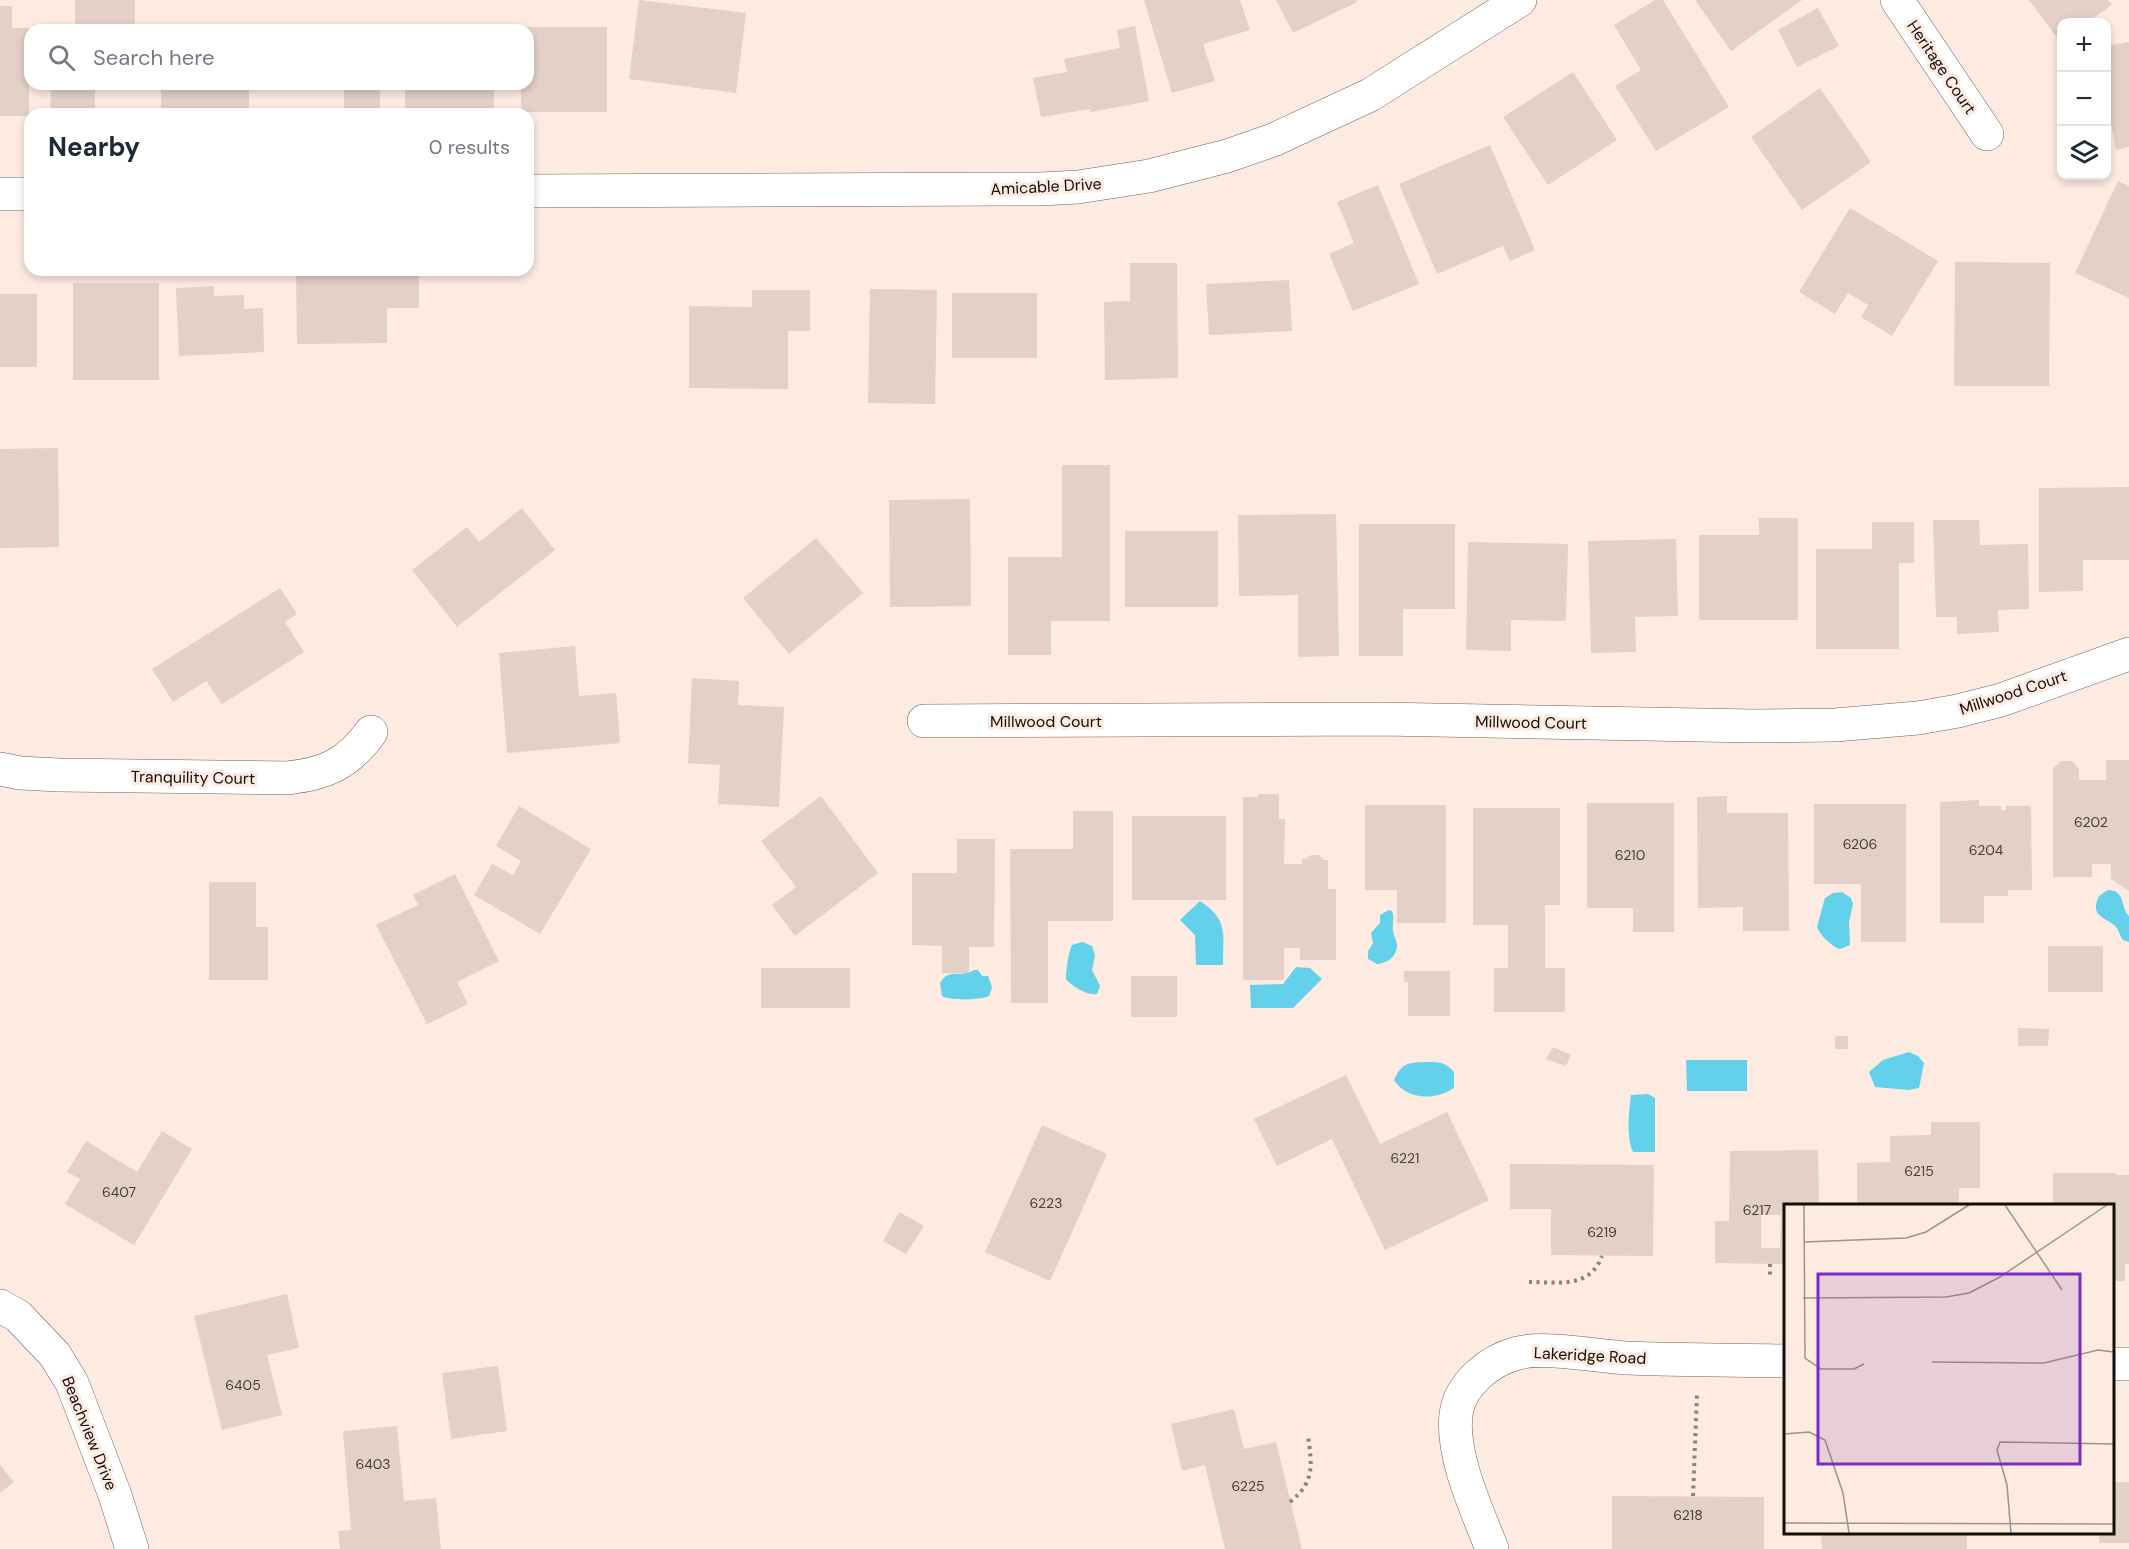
<!DOCTYPE html>
<html lang="en">
<head>
<meta charset="utf-8">
<style>
  body { margin:0; font-family:"DM Sans",sans-serif; background:#f2f2f3; color:#1f2937 }
  .controls { position:absolute; right:18px; top:18px; display:grid; overflow:hidden; border-radius:12px; box-shadow:0 3px 9px #0003 }
  .controls button { width:54px; height:54px; display:grid; place-items:center; padding:0; border:0; border-bottom:2px solid #e0e1e3; background:#fff; color:#1f2937; font:30px sans-serif }
  .list { margin:0; padding:0; list-style:none }
  h2 { display:flex; justify-content:space-between; align-items:center; height:78px; margin:0; padding:0 24px; font-size:26px }
  h2 small { font-size:20px; font-weight:400; color:#747a83 }
  .icon { flex:none; width:33px; height:33px; fill:none; stroke:currentColor; stroke-width:2; stroke-linecap:round; stroke-linejoin:round }
  .map { position:relative; flex:none; width:2129px; height:1549px; overflow:hidden }
  .search { position:absolute; background:#fff; box-shadow:0 3px 9px #0003; left:24px; top:24px; width:510px; height:66px; display:flex; align-items:center; gap:15px; box-sizing:border-box; padding:0 21px; border-radius:18px; color:#747a83; font-size:22px }
  .panel { position:absolute; background:#fff; box-shadow:0 3px 9px #0003; left:24px; top:108px; width:510px; height:168px; border-radius:18px }
  .map>svg:first-child { display:block }
  .water { fill:#62d1e9 }
  .building { fill:#e3d0c7; fill-rule:evenodd }
  .lines { fill:none; stroke-linecap:round; stroke-linejoin:round }
  .minor-casing { stroke:#706057; stroke-width:34 }
  .path { stroke:#8d8179; stroke-width:4; stroke-dasharray:3 4.5; stroke-linecap:butt }
  .minor { stroke:#fff; stroke-width:33 }
  .labels { text-anchor:middle; stroke-width:6; stroke-linejoin:round; paint-order:stroke }
  .number-label { font-size:14px; fill:#473e39 }
  .street-label { font-size:16px; fill:#130e0a; stroke:#fdeae0 }
  .inset-road { fill:none; stroke:#9f928a; stroke-width:1.5 }
  .view { fill:#7b2cbf; fill-opacity:0.15; stroke:#7b2cbf; stroke-width:3 }
  .inset-edge { fill:none; stroke:#130e0a; stroke-width:3 }
</style>
</head>
<body>
<div class="map">
<svg width="2129" height="1549" viewBox="0 0 2129 1549">
  <rect width="100%" height="100%" fill="#fdeae0"/>
  <g class="water">
    <path d="M2108,890l7,1c10,6 6,17 14,25v26l-6,-2c-3,-4 -4,-10 -7,-13 -11,-11 -27,-10 -17,-31z"/>
    <path d="M1842,892l9,6 2,6 -4,18 1,23 -10,4c-8,-2 -20,-14 -23,-22l8,-29 8,-5z"/>
    <path d="M1200,901c29,19 23,34 23,64h-27l-1,-30 -15,-15z"/>
    <path d="M1389,910l3,1c3,7 0,12 1,19 0,6 4,10 4,15 0,12 -10,18 -20,19l-9,-5v-8l5,-8 -2,-10 9,-10v-8z"/>
    <path d="M1082,942l10,4 3,9 -3,15 8,16 -3,8c-9,2 -26,-8 -31,-15 0,-10 2,-25 6,-34z"/>
    <path d="M1296,967l14,1 12,11 -29,29h-42l-1,-23 33,-1z"/>
    <path d="M974,970h4l4,6h6l4,11 -3,9c-8,4 -39,5 -47,0l-2,-13c10,-16 19,-4 34,-13z"/>
    <path d="M1909,1052l9,4 6,7 -5,25 -10,2 -34,-3 -6,-15 14,-12z"/>
    <path d="M1686,1060h61v31h-60z"/>
    <path d="M1424,1062c13,0 21,-1 30,10v16c-20,13 -47,12 -60,-8 8,-17 13,-17 30,-18z"/>
    <path d="M1648,1094l7,4v54h-22c-7,-16 -4,-40 -2,-57z"/>
  </g>
  <g class="building">
    <path d="M75,0h60v30h-84v-5h24z"/>
    <path d="M639,0l107,13 -10,80 -107,-14z"/>
    <path d="M1144,0h96l10,30 -47,14 12,37 -43,12z"/>
    <path d="M1276,0h80l1,2 -64,31z"/>
    <path d="M1655,0h8l66,107 -73,44 -41,-65 26,-16 -27,-45z"/>
    <path d="M1695,0h107l-71,51z"/>
    <path d="M2029,0h79l4,5 -24,17h-26v22z"/>
    <path d="M0,6h12v22h17v88h-29z"/>
    <path d="M1818,8l21,38 -42,21 -19,-37z"/>
    <path d="M1135,26l14,75 -58,11 -1,-3 -49,8 -8,-39 34,-6 -3,-13 56,-11 -3,-18z"/>
    <path d="M279,27l101,1v2h-101z"/>
    <path d="M521,27h86v85h-86v-28h7v-54h-7z"/>
    <path d="M2129,42v105l-13,3 -10,-53v-51z"/>
    <path d="M1573,72l44,68 -69,45 -45,-68z"/>
    <path d="M51,84h83v5h-39v25h-45z"/>
    <rect x="161" y="84" width="88" height="29"/>
    <rect x="344" y="84" width="36" height="30"/>
    <rect x="405" y="84" width="89" height="30"/>
    <path d="M1820,88l51,74 -69,48 -51,-73z"/>
    <path d="M1490,145l45,105 -25,11 -7,-15 -66,28 -38,-90z"/>
    <path d="M2118,181l11,5v112l-54,-25z"/>
    <path d="M1378,185l41,99 -66,27 -24,-57 25,-11 -17,-41z"/>
    <path d="M1850,208l88,53 -46,75 -31,-19 7,-12 -20,-12 -13,21 -36,-22z"/>
    <path d="M1955,262l95,1 -1,123h-95z"/>
    <path d="M1130,263h47l1,115 -73,2 -1,-78 26,-1z"/>
    <path d="M296,270h123v38h-32v35l-90,1z"/>
    <path d="M1289,280l3,51 -83,4 -3,-51z"/>
    <rect x="73" y="283" width="86" height="97"/>
    <path d="M214,286v10l30,-1v14l19,-1 1,44 -85,4 -3,-68z"/>
    <path d="M870,289l67,1 -2,114 -67,-1z"/>
    <path d="M752,290h58v41h-22v58l-99,-1v-82l63,1z"/>
    <rect x="952" y="293" width="85" height="65"/>
    <rect x="0" y="294" width="37" height="73"/>
    <path d="M58,448l1,99 -59,1v-99z"/>
    <path d="M1062,465h48v156h-59v34h-43v-98h54z"/>
    <path d="M2129,487v73h-46v31l-44,1v-104z"/>
    <path d="M970,499l1,107 -81,1 -1,-107z"/>
    <path d="M522,508l33,42 -98,77 -45,-57 55,-43 12,15z"/>
    <path d="M1336,514l3,142 -41,1v-62l-59,1 -1,-81z"/>
    <path d="M1759,518h39v102h-99v-85h60z"/>
    <path d="M1933,520h46l1,25 48,-1 1,65 -31,1 1,22 -42,2v-17h-21z"/>
    <path d="M1872,522h42v41h-15v86h-83v-100h56z"/>
    <path d="M1359,524h96v85h-52v47h-44z"/>
    <rect x="1125" y="531" width="93" height="76"/>
    <path d="M816,538l47,55 -74,61 -46,-56z"/>
    <path d="M1676,539l2,77 -43,1 1,35 -45,1 -3,-112z"/>
    <path d="M1468,542l100,2 -2,77 -55,-1v31l-45,-1z"/>
    <path d="M280,588l17,26 -12,8 19,30 -82,52 -16,-23 -33,21 -21,-33z"/>
    <path d="M575,646l4,50 37,-3 4,50 -113,10 -8,-100z"/>
    <path d="M692,678l47,3 -1,24 46,2 -5,100 -61,-3 2,-39 -32,-2z"/>
    <path d="M2106,760h23v131l-18,-12v-15h-19v13h-39v-108l7,-8h12l7,8v11h27z"/>
    <path d="M1258,794h21v25h6l-1,45h18v-5h5l4,-4h8l4,5h5v29h8v71h-36v-12h-16v32h-41v-183h15z"/>
    <path d="M821,796l57,77 -83,63 -23,-31 24,-18 -35,-46z"/>
    <path d="M1727,796v17h61l1,118h-46v-24l-45,1 -1,-111z"/>
    <path d="M1979,800v6h22v4h5v-4h25l1,84h-24v6h-24v27h-44v-121z"/>
    <path d="M1587,803h87v129h-41v-24h-46z"/>
    <path d="M1814,804h92v138h-45v-58h-47z"/>
    <path d="M1365,805h81v118h-49v-33h-32z"/>
    <path d="M519,806l72,43 -51,85 -66,-39 18,-31 21,11 8,-14 -25,-15z"/>
    <path d="M1473,808h87v97h-15v63h20v44h-71v-44h14v-43h-35z"/>
    <path d="M1073,811h40v110h-65v82h-37l-1,-154h63z"/>
    <rect x="1132" y="816" width="94" height="84"/>
    <path d="M957,839h38l-1,108h-25v26h-27v-27l-30,-1v-72h45z"/>
    <path d="M455,874l44,87 -42,21 11,22 -41,20 -51,-99 42,-20 -5,-10z"/>
    <path d="M209,882h47v45h12v53h-59z"/>
    <rect x="2048" y="946" width="55" height="46"/>
    <rect x="761" y="968" width="89" height="40"/>
    <path d="M1404,971h46v45h-42v-34h-4z"/>
    <rect x="1131" y="976" width="46" height="41"/>
    <path d="M2018,1028l31,1 -1,17h-30z"/>
    <rect x="1835" y="1036" width="13" height="13"/>
    <path d="M1553,1047l18,8 -5,11 -20,-7z"/>
    <path d="M1346,1075l34,69 67,-32 42,88 -104,50 -53,-111 -55,27 -23,-47z"/>
    <path d="M1931,1122h49v66h-21v18h-102v-43l33,-1v-26l41,-1z"/>
    <path d="M1042,1125l65,29 -57,127 -65,-29z"/>
    <path d="M162,1131l30,18 -58,96 -69,-41 15,-25 -13,-7 19,-31 51,31z"/>
    <path d="M1818,1150l1,56h-33v58l-71,-1v-42h14l1,-70zM1761,1215h20l-1,33h-19z"/>
    <path d="M1510,1164l144,1 -1,91 -102,-1v-46h-41z"/>
    <path d="M2053,1173h63v2h13v89h-4v17h-13v-75h-59z"/>
    <path d="M899,1212l25,14 -18,28 -23,-13z"/>
    <path d="M287,1294l12,54 -32,7 15,60 -60,15 -28,-114z"/>
    <path d="M498,1366l9,65 -56,8 -9,-66z"/>
    <path d="M1234,1409l10,40 32,-7 26,107h-77l-20,-84 -23,6 -11,-47z"/>
    <path d="M397,1426l7,75 32,-3 5,51h-101l-2,-18 13,-1 -8,-99z"/>
    <path d="M0,1465l14,17 -14,11z"/>
    <path d="M2112,1482h17v61h-30v-11h13z"/>
    <path d="M1612,1496l152,1v52h-152z"/>
    <path d="M1821,1532h146v17h-145z"/>
  </g>
  <g class="lines">
    <g class="minor-casing">
      <g id="minor">
        <path d="M1897,0l90,134"/>
        <path d="M528,191l513,-2 37,-2 71,-11 78,-20 46,-16 97,-45 150,-95"/>
        <path d="M0,194h30"/>
        <path d="M924,721l458,-2 372,7 81,-1 83,-7 40,-7 43,-11 128,-46"/>
        <path d="M0,769l20,4 39,2 228,3c38,-4 61,-14 84,-46"/>
        <path d="M0,1306l18,10 37,39 17,28 43,112 17,54"/>
        <path d="M2112,1364h17"/>
        <path d="M1492,1549c-15,-39 -41,-93 -36,-135 4,-30 34,-54 62,-61 27,-7 79,3 108,5 53,2 107,2 160,3"/>
      </g>
    </g>
    <g class="path">
      <path d="M1770,1264v15"/>
      <path d="M1529,1282c29,0 61,7 73,-26"/>
      <path d="M1693,1496l4,-101"/>
      <path d="M1290,1502c25,-20 22,-37 18,-66"/>
    </g>
    <use href="#minor" class="minor"/>
  </g>
  <g class="labels">
    <g class="number-label">
      <text x="2091" y="827">6202</text>
      <text x="1860" y="849">6206</text>
      <text x="1986" y="855">6204</text>
      <text x="1630" y="860">6210</text>
      <text x="1405" y="1163">6221</text>
      <text x="1919" y="1176">6215</text>
      <text x="119" y="1197">6407</text>
      <text x="1046" y="1208">6223</text>
      <text x="1757" y="1215">6217</text>
      <text x="1602" y="1237">6219</text>
      <text x="243" y="1390">6405</text>
      <text x="373" y="1469">6403</text>
      <text x="1248" y="1491">6225</text>
      <text x="1688" y="1520">6218</text>
    </g>
    <g class="street-label">
      <text transform="translate(1942 67) rotate(56)" y="6">Heritage Court</text>
      <text transform="translate(1046 186) rotate(-3)" y="6">Amicable Drive</text>
      <text transform="translate(2013 692) rotate(-18)" y="6">Millwood Court</text>
      <text x="1046" y="727">Millwood Court</text>
      <text transform="translate(1531 722) rotate(1)" y="6">Millwood Court</text>
      <text transform="translate(193 777) rotate(1)" y="6">Tranquility Court</text>
      <text transform="translate(1590 1355) rotate(3)" y="6">Lakeridge Road</text>
      <text transform="translate(90 1433) rotate(68)" y="6">Beachview Drive</text>
    </g>
  </g>
  <g transform="translate(1784 1204)">
    <rect width="330" height="330" fill="#fdeae0"/>
    <path class="inset-road" d="M20,1l1,153 16,11h33l10,-5M221,1l57,85M20,38l102,-4 20,-6 43,-27M19,94l143,-1 23,-4 31,-16 107,-72M148,158l112,1 54,-13 16,2M0,230l25,-2 16,8 18,53 6,40M0,319l330,1M227,329l-4,-48 -10,-35 3,-8 114,2"/>
    <path class="view" d="M34,70h262v190h-262z"/>
    <rect width="330" height="330" class="inset-edge"/>
  </g>
</svg>
<div class="controls">
<button>+</button>
<button>−</button>
<button><svg class="icon" aria-label="layers" viewBox="0 0 24 24"><path d="M12 4l9 5-9 5-9-5zM3 14l9 5 9-5"/></svg></button>
</div>
<div class="search"><svg class="icon" aria-label="search" viewBox="0 0 24 24"><circle cx="10" cy="10" r="6"/><path d="M15 15l6 6"/></svg>Search here</div>
<section class="panel">
<h2>Nearby<small>0 results</small></h2>
<ul class="list">
</ul>
</section>
</div>
</body>
</html>
